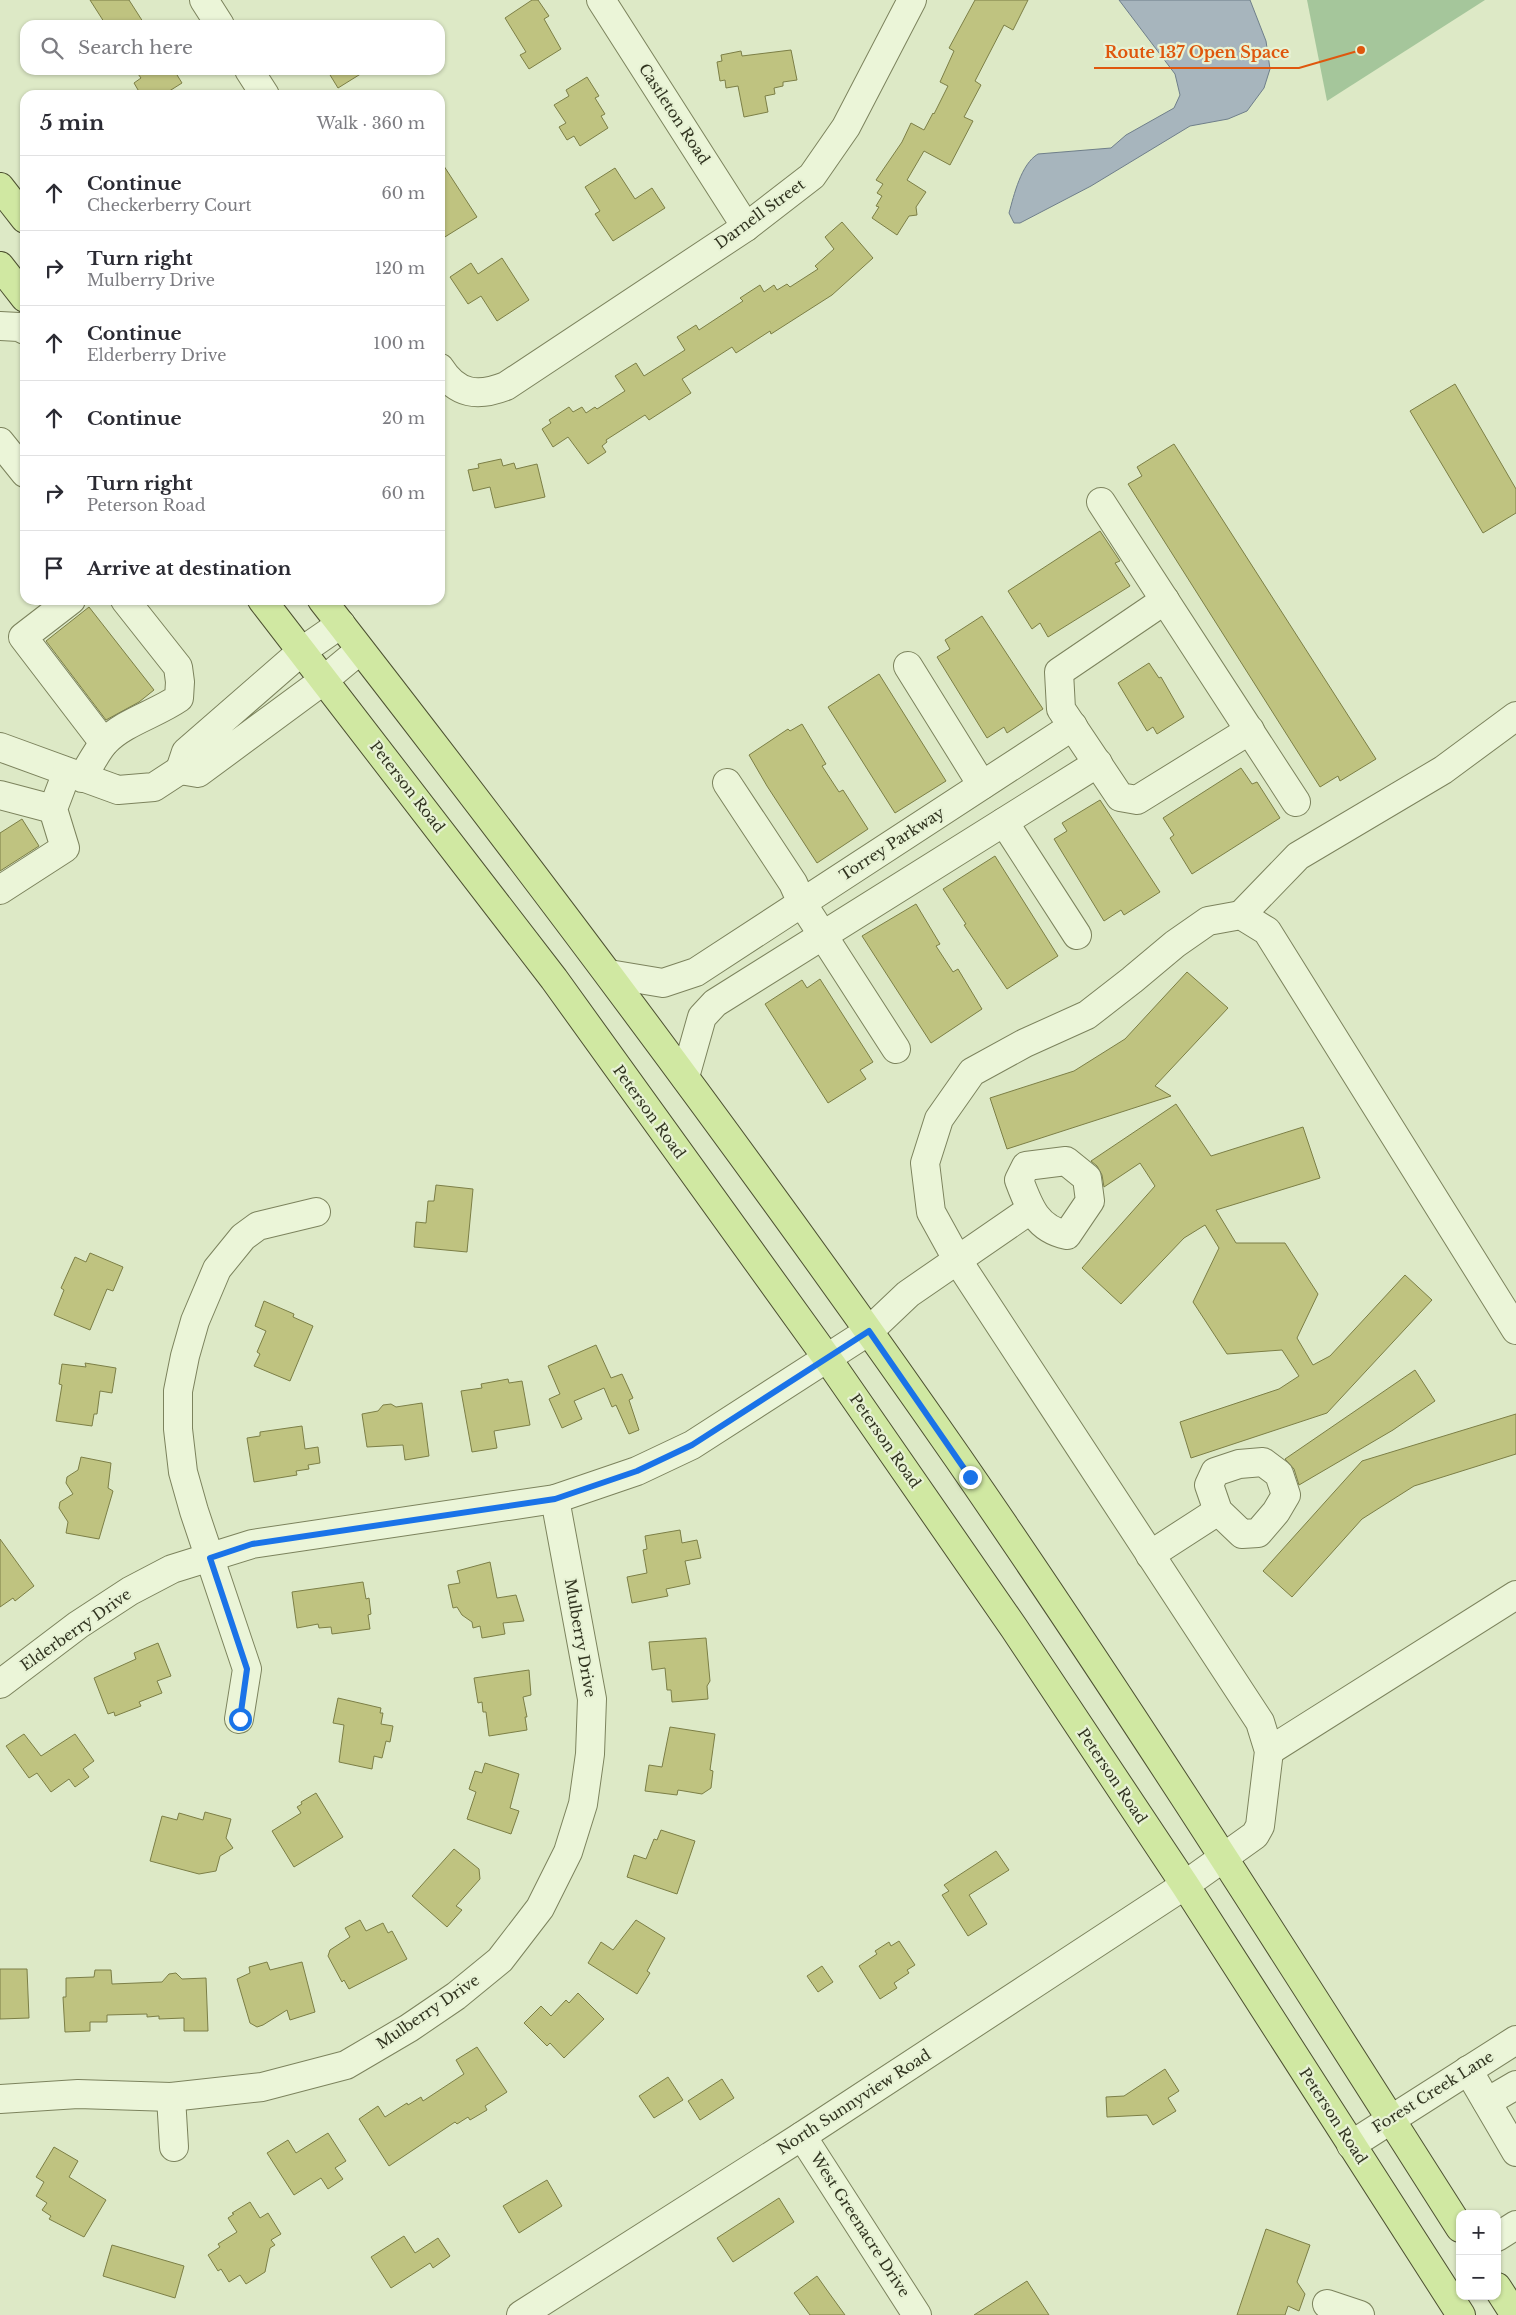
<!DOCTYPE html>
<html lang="en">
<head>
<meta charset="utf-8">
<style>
  body { margin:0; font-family:"Libre Baskerville",serif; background:#f2f2f3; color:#2b2b33 }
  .controls { position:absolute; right:15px; bottom:15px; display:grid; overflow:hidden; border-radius:10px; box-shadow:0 1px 4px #0004 }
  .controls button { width:45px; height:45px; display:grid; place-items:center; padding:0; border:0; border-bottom:1px solid #e1e1e2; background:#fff; color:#2b2b33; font:25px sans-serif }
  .stop { position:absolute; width:15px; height:15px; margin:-11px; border:4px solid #1a73e8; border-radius:50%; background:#fff }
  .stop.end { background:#1a73e8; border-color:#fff; box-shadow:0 1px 5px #0008 }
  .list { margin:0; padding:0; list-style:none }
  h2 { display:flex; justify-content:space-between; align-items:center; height:65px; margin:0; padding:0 20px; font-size:21px }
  h2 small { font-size:16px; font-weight:400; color:#7c7c81 }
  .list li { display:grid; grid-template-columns:32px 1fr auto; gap:15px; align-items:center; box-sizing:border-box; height:75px; padding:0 20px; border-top:1px solid #e1e1e2 }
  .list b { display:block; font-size:19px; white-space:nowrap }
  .list p { margin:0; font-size:16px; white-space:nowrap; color:#7c7c81 }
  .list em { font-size:16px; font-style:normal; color:#7c7c81 }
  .icon { flex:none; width:28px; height:28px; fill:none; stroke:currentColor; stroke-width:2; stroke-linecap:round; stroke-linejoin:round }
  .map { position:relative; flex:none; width:1516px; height:2315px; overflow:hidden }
  .search { position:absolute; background:#fff; box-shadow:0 1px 4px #0004; left:20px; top:20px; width:425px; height:55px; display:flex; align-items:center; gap:12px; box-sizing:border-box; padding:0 18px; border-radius:15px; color:#7c7c81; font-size:19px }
  .panel { position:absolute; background:#fff; box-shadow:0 1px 4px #0004; left:20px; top:90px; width:425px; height:515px; border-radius:15px }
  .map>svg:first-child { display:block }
  .green { fill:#a5c69b }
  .water { fill:#a7b5bd; stroke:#6f7f8a }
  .building { fill:#bfc380; stroke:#7c7f46 }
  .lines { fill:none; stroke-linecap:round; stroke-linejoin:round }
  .minor-casing { stroke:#7c835d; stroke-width:30 }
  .major-casing { stroke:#4d5131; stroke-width:30 }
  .minor { stroke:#ebf5d8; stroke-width:28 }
  .major { stroke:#d0e8a2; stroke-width:28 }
  .route { stroke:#1a73e8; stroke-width:6 }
  .labels { text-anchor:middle; stroke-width:4.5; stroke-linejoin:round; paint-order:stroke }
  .street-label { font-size:15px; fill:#313420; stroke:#e7f2d4 }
  .leader { fill:none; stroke:#df570d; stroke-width:2 }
  .callout-dot { fill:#df570d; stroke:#e7f2d4; stroke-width:2 }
  .callout-label { font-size:16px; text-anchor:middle; font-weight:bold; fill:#df570d; stroke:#e7f2d4; stroke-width:4.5; stroke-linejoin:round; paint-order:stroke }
</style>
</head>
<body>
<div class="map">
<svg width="1516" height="2315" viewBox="0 0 1516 2315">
  <rect width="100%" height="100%" fill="#dde9c6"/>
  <path class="green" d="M1307,0h178l-158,101z"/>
  <path class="water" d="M1119,0h131l16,41 4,28 -6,19 -17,23 -19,8 -38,7 -99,60 -71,37h-6l-5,-10c5,-18 12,-49 29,-59l73,-6 15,-13 48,-27 6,-13 -5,-21z"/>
  <g class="building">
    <path d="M90,0h39l16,25h-39z"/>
    <path d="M532,0h6l11,16 -5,3 17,30 -32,20 -9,-14 6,-3 -21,-34z"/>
    <path d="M975,0h53l-15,30 -9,-5 -29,56 6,4 -17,32 9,4 -23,44 -26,-14 -17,29 19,12 -10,15 1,8 -8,1 -12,19 -25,-17 7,-11 -3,-1 6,-10 -5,-3 6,-9 -7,-4 26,-38 9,-19 13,7 9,-17 1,1 14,-28 -8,-4 14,-31 -5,-3z"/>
    <path d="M791,50l6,30 -14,2v4l-9,2 1,6 -10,2 3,16 -24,5 -6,-31 -12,2 -1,-8 -5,1 -3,-19 5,-1 -1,-6 20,-4 1,5z"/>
    <path d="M135,70h39l8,13 -19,12h-22l-7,-12 7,-5z"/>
    <path d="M327,70h40l-29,18z"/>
    <path d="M587,77l12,19 -4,2 10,16 -4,2 7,12 -28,18 -6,-10 -7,4 -8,-13 7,-4 -12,-18 15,-9 -3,-6z"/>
    <path d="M440,160l37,57 -37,23z"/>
    <path d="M615,168l20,31 17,-11 13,20 -52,33 -18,-27 5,-3 -15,-24z"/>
    <path d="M842,222l31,36 -41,37 -61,39 -1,-3 -34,22 -4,-6 -50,32 9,14 -42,27 -4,-5 -39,25 1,2 -5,4 4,6 -18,12 -20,-27 -15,10 -11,-18 9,-6 -2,-3 20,-13 4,5 9,-5 4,6 9,-6 2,2 28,-18 -10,-15 21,-13 8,13 41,-26 -8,-13 19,-12 3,5 44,-29 -3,-3 20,-13 4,7 10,-7 3,5 10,-6 3,3 28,-18 -3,-3 19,-17 -9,-12z"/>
    <path d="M502,258l27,42 -32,21 -16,-25 -13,8 -18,-27 21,-14 7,11z"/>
    <path d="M1455,384l61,105v24l-33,20 -73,-122z"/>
    <path d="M1174,444l202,315 -36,22 -2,-5 -18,11 -192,-303 14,-8 -5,-9z"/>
    <path d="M501,459l2,7 11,-3 2,6 21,-5 8,33 -50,11 -5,-21 -17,4 -5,-21 11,-2 -1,-4z"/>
    <path d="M1100,531l20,30 -5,2 15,23 -82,51 -8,-14 -8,6 -24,-38z"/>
    <path d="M89,607l65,83 -15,12 -33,18 -60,-79z"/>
    <path d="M982,616l61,93 -36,24 -3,-6 -17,11 -50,-81 13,-8 -5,-9z"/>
    <path d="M1149,663l10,15 2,-1 23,40 -27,17 -4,-7 -6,4 -29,-48z"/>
    <path d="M879,674l67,107 -51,32 -67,-106z"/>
    <path d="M802,724l24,40 -4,2 17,26 4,-2 25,39 -51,34 -50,-77 -18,-31 39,-26 2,2z"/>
    <path d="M1241,768l11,16 5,-2 23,36 -88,56 -22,-36 4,-3 -11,-17z"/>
    <path d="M1100,800l60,92 -36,23 -3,-5 -17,11 -50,-82 13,-8 -5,-8z"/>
    <path d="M22,819l17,27 -39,25v-38z"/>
    <path d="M995,856l63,100 -51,33 -43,-64 2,-1 -23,-35z"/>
    <path d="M916,904l24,40 -4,2 17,26 5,-3 24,40 -51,34 -69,-107z"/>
    <path d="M1187,972l41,36 -73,78 16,10 -164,53 -17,-51 84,-27 51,-32z"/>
    <path d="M820,979l53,83 -13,8 6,9 -38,24 -63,-99 37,-24 5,8z"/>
    <path d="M1176,1104l35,52 92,-29 17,51 -104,32 20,33h49l33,51 -21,44 16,27 17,-9 75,-81 27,25 -105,113 -136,45 -11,-36 99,-33 20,-13 -17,-26 -55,4 -34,-52 26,-54 -14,-23 -21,13 -63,66 -39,-36 73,-82 -15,-23 -36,24 -2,-12 -5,-9 -6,-5z"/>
    <path d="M436,1185l37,4 -6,63 -53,-5 2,-25 10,1 2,-22h6z"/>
    <path d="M90,1253l33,14 -10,24 -6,-2 -17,41 -36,-15 10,-25 -3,-2 14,-31 11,5z"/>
    <path d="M264,1301l30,13 -1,3 20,9 -23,55 -36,-15 6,-12 -3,-2 9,-21 -11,-5z"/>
    <path d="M596,1345l15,33 11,-4 11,24 -4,2 10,30 -10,4 -13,-29 -4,2 -8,-19 -30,13 8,18 -20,9 -13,-29 11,-5 -12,-28z"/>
    <path d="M85,1363l31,5 -4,25 -12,-2 -3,23h-3l-2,12 -36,-5 6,-36 -3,-1 3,-20 24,3z"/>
    <path d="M1415,1370l20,31 -42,29 -94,55 -5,-16 -9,-10z"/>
    <path d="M508,1379l1,4 13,-2 8,44 -36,6 3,17 -25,4 -11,-61 21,-3 -1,-4z"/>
    <path d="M422,1403l7,53 -24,4 -2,-15 -36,2 -5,-33 16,-3 5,-6 8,-1 5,3z"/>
    <path d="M1516,1414v40l-102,32 -52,33 -70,78 -29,-26 99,-110z"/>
    <path d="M302,1426l3,23 13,-2 2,16 -12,2 1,4 -13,2 1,4 -43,7 -7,-44 13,-2v-4z"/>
    <path d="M81,1457l30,6 -3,25 5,3 -14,48 -33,-6 2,-11 -9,-14 1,-6 13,-8 -7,-11 1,-6 11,-7z"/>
    <path d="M680,1530l2,13 15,-3 4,18 -16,3 5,23 -24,5 2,7 -36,7 -5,-26 20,-4 -4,-23 4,-1 -2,-13z"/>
    <path d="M0,1539l34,47 -19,15 -2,-3 -13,9z"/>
    <path d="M490,1562l7,36 19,-3 8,26 -21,2 2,11 -23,4 -2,-12 -7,2 -1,-6 -10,-7 -5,-8 -4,1 -5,-23 12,-2 -3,-12z"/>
    <path d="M363,1582l3,17 3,-1 2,16 -3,1 2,14 -38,5 -1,-7 -12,1 -1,-4 -21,4 -5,-36z"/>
    <path d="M706,1638l4,43 -3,5 1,13 -36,3 -1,-12h-4l-2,-22 -13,2 -3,-28z"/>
    <path d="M158,1643l13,33 -14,5 5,12 -23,9 2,4 -26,10 -1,-4 -6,2 -14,-36 42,-19 -2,-6z"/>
    <path d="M529,1670l2,25 -8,2 4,20h-2l2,13 -38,6 -3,-24h-3l-1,-10 -4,1 -4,-25z"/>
    <path d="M338,1698l43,10 -1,5h3l-2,11 12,2 -3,16 -4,-1 -4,17 -8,-2 -2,13 -33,-7 5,-37 -11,-2z"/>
    <path d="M670,1727l45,7 -5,36 3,1 -2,17 -9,6 -24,-4 -1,5 -32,-4 4,-26 13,2z"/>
    <path d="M24,1734l17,22 34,-22 19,27 -11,8 6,8 -14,10 -6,-8 -18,13 -14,-19 -8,5 -23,-32z"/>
    <path d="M485,1763l34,11 -9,34 9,3 -8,23 -44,-15 9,-27 -7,-3 6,-18 7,2z"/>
    <path d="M316,1793l27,44 -49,30 -22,-36 29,-18 -4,-6 5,-3 -1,-2z"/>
    <path d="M205,1812l26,7 -5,19 7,10 -13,8 -4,15 -17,3 -49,-13 12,-45 15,4 2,-7 24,7z"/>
    <path d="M661,1830l34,11 -18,53 -50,-17 7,-22 12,4 8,-20 3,1z"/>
    <path d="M454,1849l25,20 1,10 -24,27 6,4 -15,17 -35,-31z"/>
    <path d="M996,1851l13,19 -40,25 18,29 -19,12 -26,-41 7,-4 -5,-6z"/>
    <path d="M360,1920l6,11 17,-8 5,10 4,-2 15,28 -58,30 -5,-9 -2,2 -14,-26 2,-6 20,-13 -5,-9z"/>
    <path d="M636,1920l29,18 -18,33 3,2 -13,21 -49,-31 13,-21 12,8z"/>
    <path d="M899,1941l16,24 -8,5 2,3 -15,10 3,5 -17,11 -21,-33 18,-12 -2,-3 14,-9 2,4z"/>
    <path d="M267,1962l3,8 32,-8 13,50 -25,8 -3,-10 -24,15 -6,2 -7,-4 -13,-44 13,-6 -1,-6z"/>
    <path d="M822,1966l11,16 -15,10 -11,-16z"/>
    <path d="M0,1969h27l2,49 -29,1z"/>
    <path d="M95,1970h16l1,14 50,-2 7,-8 7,-1 6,6 24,-1 2,53h-24v-13l-25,1v-3l-12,1v-3l-40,1v7h-17v9l-25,1 -2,-35h3v-19l28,-1z"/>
    <path d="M578,1993l26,26 -40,39 -14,-15 -3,3 -23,-23 17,-17 10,10 15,-16 3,3z"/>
    <path d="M477,2047l30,45 -22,14 2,4 -17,10 -2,-3 -11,7 -2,-2 -66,44 -30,-47 19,-13 7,11 22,-14 1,2 13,-8 2,4 41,-27 -8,-14z"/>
    <path d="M1165,2069l14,22 -11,7 8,13 -23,14 -6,-10 -40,2 -1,-20 18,-1z"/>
    <path d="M668,2077l15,23 -29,18 -15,-22z"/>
    <path d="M722,2079l12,19 -34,22 -12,-19z"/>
    <path d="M328,2133l18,28 -11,7 8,11 -15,10 -7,-11 -27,17 -27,-42 21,-13 8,13z"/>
    <path d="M54,2147l24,14 -9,16 37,23 -22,37 -35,-18 2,-3 -9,-6 5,-7 -11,-7 8,-14 -8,-5z"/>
    <path d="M547,2180l15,26 -43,27 -16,-27z"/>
    <path d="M779,2198l15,24 -61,40 -16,-24z"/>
    <path d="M250,2202l10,16 8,-5 13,21 -10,6 4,5 -5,3 -5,24 -19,12 -6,-9 -11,7 -8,-13 -3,2 -10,-16 12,-8 -2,-3 19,-12 -9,-14 6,-4 -2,-1z"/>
    <path d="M1266,2229l44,16 -13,37 8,12 -6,17 -11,-5 -3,9h-48z"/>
    <path d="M404,2236l11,17 23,-15 12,18 -17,12 -3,-5 -39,25 -20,-31z"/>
    <path d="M112,2245l72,21 -9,32 -72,-22z"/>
    <path d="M817,2276l12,17 16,22h-35l-16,-22z"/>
    <path d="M1027,2281l22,34h-75z"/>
  </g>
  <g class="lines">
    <g class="minor-casing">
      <g id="minor">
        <path d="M204,0l16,25"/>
        <path d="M601,0l145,227"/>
        <path d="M249,70l16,25"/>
        <path d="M0,326l19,1 6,3"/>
        <path d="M440,368c17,27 38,29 66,18l240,-159 66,-51 34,-49 66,-127"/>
        <path d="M0,442l25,31"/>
        <path d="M1101,502l195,300"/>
        <path d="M71,600l-48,37 81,106"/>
        <path d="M1165,600l-106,72 2,37 59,88 17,3 113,-70"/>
        <path d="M341,624l-39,27 -116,101 -6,18 18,3 126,-93 36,-30"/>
        <path d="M908,666l74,119"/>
        <path d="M0,747l118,43 36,-3 26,-17"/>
        <path d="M82,778c7,-11 14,-26 23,-36 19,-20 51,-28 74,-44l1,-16 -2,-15 -53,-67"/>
        <path d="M727,783l66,100 9,20 94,146"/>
        <path d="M0,795l53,14"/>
        <path d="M1004,822l73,113"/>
        <path d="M0,890l65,-42 -12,-39 14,-37"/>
        <path d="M1241,915l57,-59 145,-86 73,-54"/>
        <path d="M609,974l54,9 33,-11 377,-246"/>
        <path d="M685,1077l17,-60 13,-14 383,-240"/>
        <path d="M1066,1161l21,17 3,23 -23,34c-30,-6 -38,-28 -48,-55l7,-14z"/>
        <path d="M1263,1462l16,12 7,21 -10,17 -18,21 -16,1 -24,-23 -9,-26 6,-13 24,-8z"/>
        <path d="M1150,1555l68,-44"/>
        <path d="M0,1684l78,-59 52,-34 42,-22 80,-25 303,-45 82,-28 55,-26 177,-114 39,-37 122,-84"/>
        <path d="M239,1719l8,-50 -53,-158 -11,-39 -5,-43v-38l7,-35 10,-35 22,-52 26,-32 15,-11 58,-14"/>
        <path d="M1269,1751l247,-156"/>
        <path d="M1468,2070l48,82"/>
        <path d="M171,2097l3,50"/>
        <path d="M0,2099l78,-5 93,3 91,-10 84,-22 63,-37 47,-32 44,-36 40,-52 28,-56 15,-48 7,-50 2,-55 -37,-200"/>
        <path d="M1487,2102l29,-17"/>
        <path d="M802,2136l115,179"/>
        <path d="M1351,2145l165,-105"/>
        <path d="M1497,2237l19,-12"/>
        <path d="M1327,2304l33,11"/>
        <path d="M521,2315l281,-179 232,-152 151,-99 70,-50 5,-9 9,-75 -9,-29 -302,-461 -27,-49 -6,-49 14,-44 33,-47 53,-29 62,-28 45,-35 43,-36 33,-23 33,-6 26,16 249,399"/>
      </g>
    </g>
    <g class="major-casing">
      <g id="major">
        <path d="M0,187l25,32"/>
        <path d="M0,266l25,32"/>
        <path d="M262,600l292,379 273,379 187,270 171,257 276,430"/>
        <path d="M322,600c219,281 433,566 636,858 174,252 337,511 502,770"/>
        <path d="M1497,2287l18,28"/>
      </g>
    </g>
    <use href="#minor" class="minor"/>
    <use href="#major" class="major"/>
  </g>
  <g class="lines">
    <path class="route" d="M240,1719l7,-50 -37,-111 42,-14 303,-45 82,-28 55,-26 177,-114 101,146"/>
  </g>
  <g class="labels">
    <g class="street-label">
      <text transform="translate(674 114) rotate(57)" y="5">Castleton Road</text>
      <text transform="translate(760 214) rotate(-36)" y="5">Darnell Street</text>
      <text transform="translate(407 787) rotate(52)" y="5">Peterson Road</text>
      <text transform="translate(892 844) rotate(-33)" y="5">Torrey Parkway</text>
      <text transform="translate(649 1112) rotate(54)" y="5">Peterson Road</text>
      <text transform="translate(885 1441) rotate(55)" y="5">Peterson Road</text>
      <text transform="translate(76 1630) rotate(-35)" y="5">Elderberry Drive</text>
      <text transform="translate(580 1638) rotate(80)" y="5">Mulberry Drive</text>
      <text transform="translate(1112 1776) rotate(56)" y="5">Peterson Road</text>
      <text transform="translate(428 2012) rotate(-34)" y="5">Mulberry Drive</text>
      <text transform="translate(1433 2092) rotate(-32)" y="5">Forest Creek Lane</text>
      <text transform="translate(854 2102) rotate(-33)" y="5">North Sunnyview Road</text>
      <text transform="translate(1333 2116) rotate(57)" y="5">Peterson Road</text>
      <text transform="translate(860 2225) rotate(57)" y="5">West Greenacre Drive</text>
    </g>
  </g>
  <path class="leader" d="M1361 50L1299 68H1094"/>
  <circle class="callout-dot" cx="1361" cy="50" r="5"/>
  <g class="callout-label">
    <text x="1197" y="58">Route 137 Open Space</text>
  </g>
</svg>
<div class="controls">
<button>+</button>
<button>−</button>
</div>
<div class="stop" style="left:240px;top:1719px"></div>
<div class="stop end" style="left:970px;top:1477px"></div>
<div class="search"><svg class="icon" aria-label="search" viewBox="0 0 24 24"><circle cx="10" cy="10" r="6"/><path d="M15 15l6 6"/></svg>Search here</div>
<section class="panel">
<h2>5 min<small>Walk · 360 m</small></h2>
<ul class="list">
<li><svg class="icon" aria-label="ahead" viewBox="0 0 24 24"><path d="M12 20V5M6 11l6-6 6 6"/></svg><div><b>Continue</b><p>Checkerberry Court</p></div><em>60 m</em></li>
<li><svg class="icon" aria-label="right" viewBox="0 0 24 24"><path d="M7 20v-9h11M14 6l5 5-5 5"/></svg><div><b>Turn right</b><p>Mulberry Drive</p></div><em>120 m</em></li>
<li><svg class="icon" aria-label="ahead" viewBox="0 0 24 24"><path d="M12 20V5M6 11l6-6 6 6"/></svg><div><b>Continue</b><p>Elderberry Drive</p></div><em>100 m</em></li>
<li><svg class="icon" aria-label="ahead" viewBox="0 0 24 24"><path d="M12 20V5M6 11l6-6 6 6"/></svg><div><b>Continue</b></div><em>20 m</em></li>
<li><svg class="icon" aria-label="right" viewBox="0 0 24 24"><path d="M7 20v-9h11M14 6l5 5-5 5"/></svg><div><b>Turn right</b><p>Peterson Road</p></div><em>60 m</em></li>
<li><svg class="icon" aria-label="arrive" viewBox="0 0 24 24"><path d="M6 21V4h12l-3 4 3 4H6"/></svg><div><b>Arrive at destination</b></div></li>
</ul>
</section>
</div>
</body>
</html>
